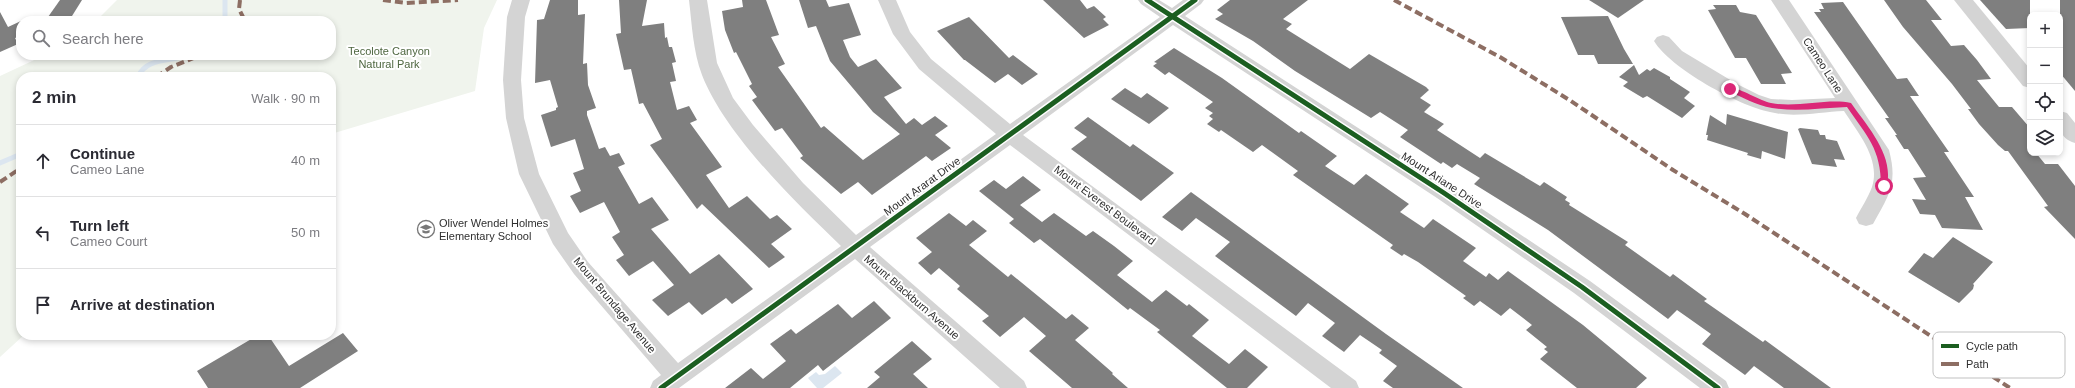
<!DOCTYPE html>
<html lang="en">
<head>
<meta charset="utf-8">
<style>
  body { margin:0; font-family:Helvetica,sans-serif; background:#f2f2f3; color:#2b2b33 }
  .controls { position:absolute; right:12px; top:12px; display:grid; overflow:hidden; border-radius:8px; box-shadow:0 2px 6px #0003 }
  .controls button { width:36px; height:36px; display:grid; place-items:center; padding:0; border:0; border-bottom:1px solid #e1e1e2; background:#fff; color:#2b2b33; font:20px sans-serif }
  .stop { position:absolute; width:12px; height:12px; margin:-9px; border:3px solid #db2777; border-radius:50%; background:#fff }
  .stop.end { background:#db2777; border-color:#fff; box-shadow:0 1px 4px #0008 }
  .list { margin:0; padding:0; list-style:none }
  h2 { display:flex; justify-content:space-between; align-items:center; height:52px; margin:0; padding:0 16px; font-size:17px }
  h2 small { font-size:13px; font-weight:400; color:#7c7c81 }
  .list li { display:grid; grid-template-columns:26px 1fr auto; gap:12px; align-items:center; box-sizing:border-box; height:72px; padding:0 16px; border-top:1px solid #e1e1e2 }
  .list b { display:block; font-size:15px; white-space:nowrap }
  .list p { margin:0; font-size:13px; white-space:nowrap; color:#7c7c81 }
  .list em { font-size:13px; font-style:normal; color:#7c7c81 }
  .icon { flex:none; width:22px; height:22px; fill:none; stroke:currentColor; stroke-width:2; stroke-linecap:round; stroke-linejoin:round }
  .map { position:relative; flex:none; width:2075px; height:388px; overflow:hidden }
  .search { position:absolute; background:#fff; box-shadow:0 2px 6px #0003; left:16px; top:16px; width:320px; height:44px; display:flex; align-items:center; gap:10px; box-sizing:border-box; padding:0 14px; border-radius:16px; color:#7c7c81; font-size:15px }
  .panel { position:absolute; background:#fff; box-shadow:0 2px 6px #0003; left:16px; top:72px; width:320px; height:268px; border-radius:16px }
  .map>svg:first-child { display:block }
  .green { fill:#f0f4ed }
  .water { fill:#dce6f0 }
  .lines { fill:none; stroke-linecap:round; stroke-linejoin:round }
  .stream { stroke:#dce6f0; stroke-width:5 }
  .building { fill:#7f7f7f }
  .minor { fill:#d4d4d4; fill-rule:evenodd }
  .quiet { stroke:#8d6e63; stroke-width:4; stroke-dasharray:8 4; stroke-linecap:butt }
  .cycleway-casing { stroke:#fff; stroke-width:8 }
  .cycleway { stroke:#1b5e20; stroke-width:5 }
  .route { fill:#db2777 }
  .labels { text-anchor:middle; stroke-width:4; stroke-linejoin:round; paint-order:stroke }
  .park-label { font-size:11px; fill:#4f6741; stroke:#fff }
  .street-label { font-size:11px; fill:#2f2f2f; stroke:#fff }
  .poi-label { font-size:11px; fill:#2f2f2f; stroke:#fff; text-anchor:start }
  .key { fill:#fff; stroke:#c1c1c1; stroke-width:1 }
  .key-label { font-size:11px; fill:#2f2f2f }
</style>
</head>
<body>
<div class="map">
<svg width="2075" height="388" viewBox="0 0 2075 388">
  <rect width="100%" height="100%" fill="#fff"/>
  <path class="green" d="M117,0h380l-13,28 -9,63 -144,43v-57h-310v258h3l-24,22v-281l45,-21h286v-34h-235z"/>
  <path class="water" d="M835,366l7,7 -19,15h-6l-9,-10 8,-6 3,3 6,-1z"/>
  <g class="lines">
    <g class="stream">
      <path d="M225,0v21"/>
      <path d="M138,77c8,-20 33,-15 50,-22"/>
      <path d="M0,163l21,-9"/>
    </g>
  </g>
  <g class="building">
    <path d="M60,0h22l-10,16 -24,1z"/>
    <path d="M550,0h28v15l7,-1 -2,50 4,-1 1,22 8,23 -9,3v4l12,34 6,-2 5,9 9,-3 6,11 -7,3 21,37 13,-7 17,23 -18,9 39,45 29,-20 34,35 -21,15 -6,-6 -24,17 -13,-13 -21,14 -16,-16 22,-15 -21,-24 -24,15 -13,-16 8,-5 -12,-18 8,-5 -16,-30 -24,11 -10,-17 11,-5 -8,-18 11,-4 -9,-30 -24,8 -10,-32 15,-5v-2l2,-1 -8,-27 -15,3 2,-63 7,-1z"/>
    <path d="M619,0h28l-5,26 22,-3 1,15 2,-1 2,10h3l4,15 -4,1 4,18 -6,1 7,28 12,-4 8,14 -7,3 32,44 -16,8 23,33 18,-12 23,23 7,-4 15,14 -21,15 14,13 -16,11 -67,-64 -5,5 -47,-64 12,-6 -19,-36 -4,1 -8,-35 -7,1 -8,-36 5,-1z"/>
    <path d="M742,0h24l13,35 -8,2 14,27 -7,3 43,61 3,-2 39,34 37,-26 -27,-22 -43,-51 -14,-35 -8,2 -9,-28h27l3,7 20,-4 12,32 -18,5 7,17 8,10 18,-8 26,29 -18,9 22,27 8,-6 8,7 13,-9 13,10 -13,9 16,13 -19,13 -6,-5 -54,39 -14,-13 -17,12 -41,-36 3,-2 -21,-28 -7,3 -23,-31 5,-3 -8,-11 3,-2 -16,-32 -2,1 -9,-23 -3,-19 21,-4z"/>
    <path d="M1043,0h37l7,9 7,-3 12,11 -3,2 6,6 -25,13z"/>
    <path d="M1230,0h78l-25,19 9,5 -6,5 64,40 19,-15 57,33 3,3 -9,8 11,7 -7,7 20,12 -7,6 43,28 5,-5 55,33 4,-4 23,15 -2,3 5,3 -1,2 59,37 -3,3 45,32 3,-3 34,25 -3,2 59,41 2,-2 66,48h-47l-30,-22 -9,9 -43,-31 9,-10 -24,-17 -10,-7 -9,9 -120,-89 -74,-46 6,-6 -23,-14 -5,4 -9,-6 -2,2 -41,-27 8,-7 -28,-18 -9,6 -76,-47 -42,-30 -38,-22 8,-5 -6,-4z"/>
    <path d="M1589,0h55l-26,18z"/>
    <path d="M1884,0h42l16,20h-11l20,26 13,-1 13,15 14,19 -14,1 22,27h13l18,21v25h6l9,11h13l17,22v53l-31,-32 4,-1 -40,-55h-3l-7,-6 -19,-21 -11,-15h3l-19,-25 -49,-57z"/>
    <path d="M1980,0h50v28l-24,1z"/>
    <path d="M2060,0h15v91l-15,-18z"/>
    <path d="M1843,2l54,77 10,-1 12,18h-9l39,56h-5l30,45h-9l18,33 -41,-2 -7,-13 -15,-1 -8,-15 14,1 -13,-22 13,-1 -18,-28h-4l-9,-14h2l-12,-17h4l-75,-106h7l-2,-3h5l-3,-6z"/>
    <path d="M1713,5h23l4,7 16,3 36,58 -11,1 5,10h-25l-15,-26h-11l-27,-48 8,-1z"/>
    <path d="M0,12l8,15 13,-6v15l-6,2 3,6 -18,8z"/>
    <path d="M1608,16l16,33 9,15h-35l-4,-9h-16l-17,-38z"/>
    <path d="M969,17l40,41 4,-3 25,19 -16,11 -14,-11 -13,9 -30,-23h-1l-27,-29z"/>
    <path d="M1174,48l48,30 77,55 2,-2 36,25 -12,10 29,19 12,-11 43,30 -9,8 24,16 9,-9 43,29 -13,13 23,16 3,-4 9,7 10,-9 75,54 64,53 -11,10h-59l-37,-29 8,-7 -4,-3 3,-2 -21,-17 6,-5 -22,-17 -9,8 -21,-15 -6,5 -11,-8 3,-2 -48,-34 -14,-8 -2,2 -12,-8 3,-3 -100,-70 5,-4 -36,-26 -9,7 -32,-22 -2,2 -12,-8 6,-5 -4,-3 4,-3 -8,-5 8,-6 -44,-30 -4,3 -12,-9 4,-3 -3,-1z"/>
    <path d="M1634,65l5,10 8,-6 3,2 4,-3 16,9v2l20,13 -6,6 11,8 -13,12 -35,-22 -4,2 -20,-12 5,-4 -9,-5z"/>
    <path d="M1125,88l16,10 6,-5 22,15 -20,16 -38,-25z"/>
    <path d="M1727,114l61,18 -3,27 -23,-8 -1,8 -14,-4 1,-2 -41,-13 1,-5h-2l4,-20 16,10z"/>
    <path d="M1088,117l42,30 3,-3 41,29 -33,28 -70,-52 16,-12 -13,-9z"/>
    <path d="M1800,128l18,2 2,5h5l1,4 11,2 8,19 -11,-1 3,8 -25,-3 -14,-35z"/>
    <path d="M1023,176l18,14 -21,15 22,17 12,-9 32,23 7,-5 21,15 19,15 -16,14 35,27 14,-12 21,16 2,-2 20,16 -17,16 37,28 16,-15 23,18 -21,21h-20l-70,-56 3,-2 -30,-22 -2,2 -5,-4 -83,-67 -6,4 -25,-20 5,-4 -35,-28 15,-11 12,9z"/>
    <path d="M1191,192l195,142 77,54h-70l-10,-7 14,-15 -18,-13 3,-3 -22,-15 -16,17 -22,-16 13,-13 -27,-20 -12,13 -81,-60 15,-14 -34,-24 -14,13 -20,-14z"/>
    <path d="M949,213l17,13 7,-6 14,11 -18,14 39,32 3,-3 55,45 6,-5 17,14 -14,12 38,33 -1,1 16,14h-56l-43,-37 17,-15 -22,-19 -24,20 -18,-16 7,-5 -32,-27 3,-3 -21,-18 -8,7 -13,-12 14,-11 -16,-14z"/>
    <path d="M1953,237l40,25 -20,22 1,1 -1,4 -14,14 -51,-31 16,-19 9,5z"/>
    <path d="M874,301l17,17 -68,53 -5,-6 -28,23h-65l26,-20 12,11 23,-18 -16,-17 21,-15 5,5 42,-30 14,14z"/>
    <path d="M343,333l15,18 -58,37h-92l-11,-17 61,-36h10l21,31z"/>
    <path d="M912,341l20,18 -19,15 15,14h-61l13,-11 -6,-5z"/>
  </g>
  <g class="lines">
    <g class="minor">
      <path d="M512,0h18l-5,17 -4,63 3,38 15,56 29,59 20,29 90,101 163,-117c-46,-44 -116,-112 -139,-171 -9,-24 -10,-50 -13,-75h18l10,63 16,35 20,27 50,58 53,52 140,-101 -77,-65 -26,-35 -15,-34h18l14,32 21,27 79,65 150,-107 -19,-13 -3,-4h21l13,8 11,-8h21l-3,4 -16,12 266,172 139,93 136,100 3,7h-29l-126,-95 -137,-95 -264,-173 -150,110 333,246 3,7h-28l-321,-243 -140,102 154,134 3,7h-27l-145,-129 -176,129h-29l3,-7 8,-6 -87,-101 -21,-30 -34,-70 -13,-56 -3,-38 4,-63z"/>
      <path d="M1771,0h18l100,150c9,34 0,45 -16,74l-7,2 -7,-2 -3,-6c5,-10 12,-20 16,-31 9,-28 -14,-54 -28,-76 -24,1 -51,7 -74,1 -31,-6 -100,-44 -116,-71l3,-4 6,-2 6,2 13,14 55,33 22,11 12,4 21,1 43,-2z"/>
      <path d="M1954,0h19l57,69v19l-7,-2z"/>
      <path d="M2060,111l7,2 8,10v20c-17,-5 -15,-17 -15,-32z"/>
    </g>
    <g class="quiet">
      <path d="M240,0l-1,9 4,8 -3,4"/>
      <path d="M383,0l23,3 52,-3"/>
      <path d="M1394,0l106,57 71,44 102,69 72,44 265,174"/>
      <path d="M156,77l15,-10 30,-12"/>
      <path d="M0,182l21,-14"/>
    </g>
    <g class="cycleway-casing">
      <g id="cycleway">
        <path d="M1147,0l297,193 138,94 136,101"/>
        <path d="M661,388l534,-388"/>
      </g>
    </g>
    <use href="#cycleway" class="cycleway"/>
  </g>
  <path class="route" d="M1728,88c10,-2 31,13 43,15 26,5 57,-5 80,0 16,23 45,54 35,85l-5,-2c0,-37 -14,-50 -34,-79 -25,1 -51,5 -75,1 -16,-3 -30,-11 -44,-17z"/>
  <defs>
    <g id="school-ring" transform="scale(0.9)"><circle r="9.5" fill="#fff" stroke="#787878" stroke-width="1.5"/><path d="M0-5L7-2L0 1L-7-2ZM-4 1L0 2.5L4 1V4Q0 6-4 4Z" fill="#787878"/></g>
  </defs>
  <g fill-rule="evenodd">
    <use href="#school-ring" x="426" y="229"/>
  </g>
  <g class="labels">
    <g class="park-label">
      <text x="389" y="55">Tecolote Canyon<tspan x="389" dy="13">Natural Park</tspan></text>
    </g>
    <g class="street-label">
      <text transform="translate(1823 65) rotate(57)" y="4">Cameo Lane</text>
      <text transform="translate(1442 180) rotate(33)" y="4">Mount Ariane Drive</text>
      <text transform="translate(922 186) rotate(-36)" y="4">Mount Ararat Drive</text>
      <text transform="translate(1105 205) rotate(37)" y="4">Mount Everest Boulevard</text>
      <text transform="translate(912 297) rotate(41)" y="4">Mount Blackburn Avenue</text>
      <text transform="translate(615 305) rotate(50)" y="4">Mount Brundage Avenue</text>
    </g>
    <g class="poi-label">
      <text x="439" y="227">Oliver Wendel Holmes<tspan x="439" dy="13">Elementary School</tspan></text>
    </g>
  </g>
  <rect x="1933" y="332" width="132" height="46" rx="6" class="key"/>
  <rect x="1941" y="344" width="18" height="4" fill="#1b5e20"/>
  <rect x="1941" y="362" width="18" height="4" fill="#8d6e63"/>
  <g class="key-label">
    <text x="1966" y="350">Cycle path</text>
    <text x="1966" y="368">Path</text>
  </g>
</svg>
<div class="controls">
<button>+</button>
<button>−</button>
<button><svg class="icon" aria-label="locate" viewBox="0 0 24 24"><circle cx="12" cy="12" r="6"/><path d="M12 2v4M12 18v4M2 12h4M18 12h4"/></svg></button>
<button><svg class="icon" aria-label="layers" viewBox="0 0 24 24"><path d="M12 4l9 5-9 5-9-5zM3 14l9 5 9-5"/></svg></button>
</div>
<div class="stop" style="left:1884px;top:186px"></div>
<div class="stop end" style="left:1730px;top:89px"></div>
<div class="search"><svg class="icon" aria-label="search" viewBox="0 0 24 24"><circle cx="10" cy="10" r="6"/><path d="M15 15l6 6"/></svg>Search here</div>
<section class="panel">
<h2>2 min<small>Walk · 90 m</small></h2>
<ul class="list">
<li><svg class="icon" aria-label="ahead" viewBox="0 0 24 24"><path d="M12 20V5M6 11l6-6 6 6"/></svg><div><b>Continue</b><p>Cameo Lane</p></div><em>40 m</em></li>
<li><svg class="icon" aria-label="left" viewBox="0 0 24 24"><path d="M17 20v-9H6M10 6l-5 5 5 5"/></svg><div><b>Turn left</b><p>Cameo Court</p></div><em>50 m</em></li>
<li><svg class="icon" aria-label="arrive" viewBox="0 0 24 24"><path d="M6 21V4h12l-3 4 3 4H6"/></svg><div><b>Arrive at destination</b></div></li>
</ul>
</section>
</div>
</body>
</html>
